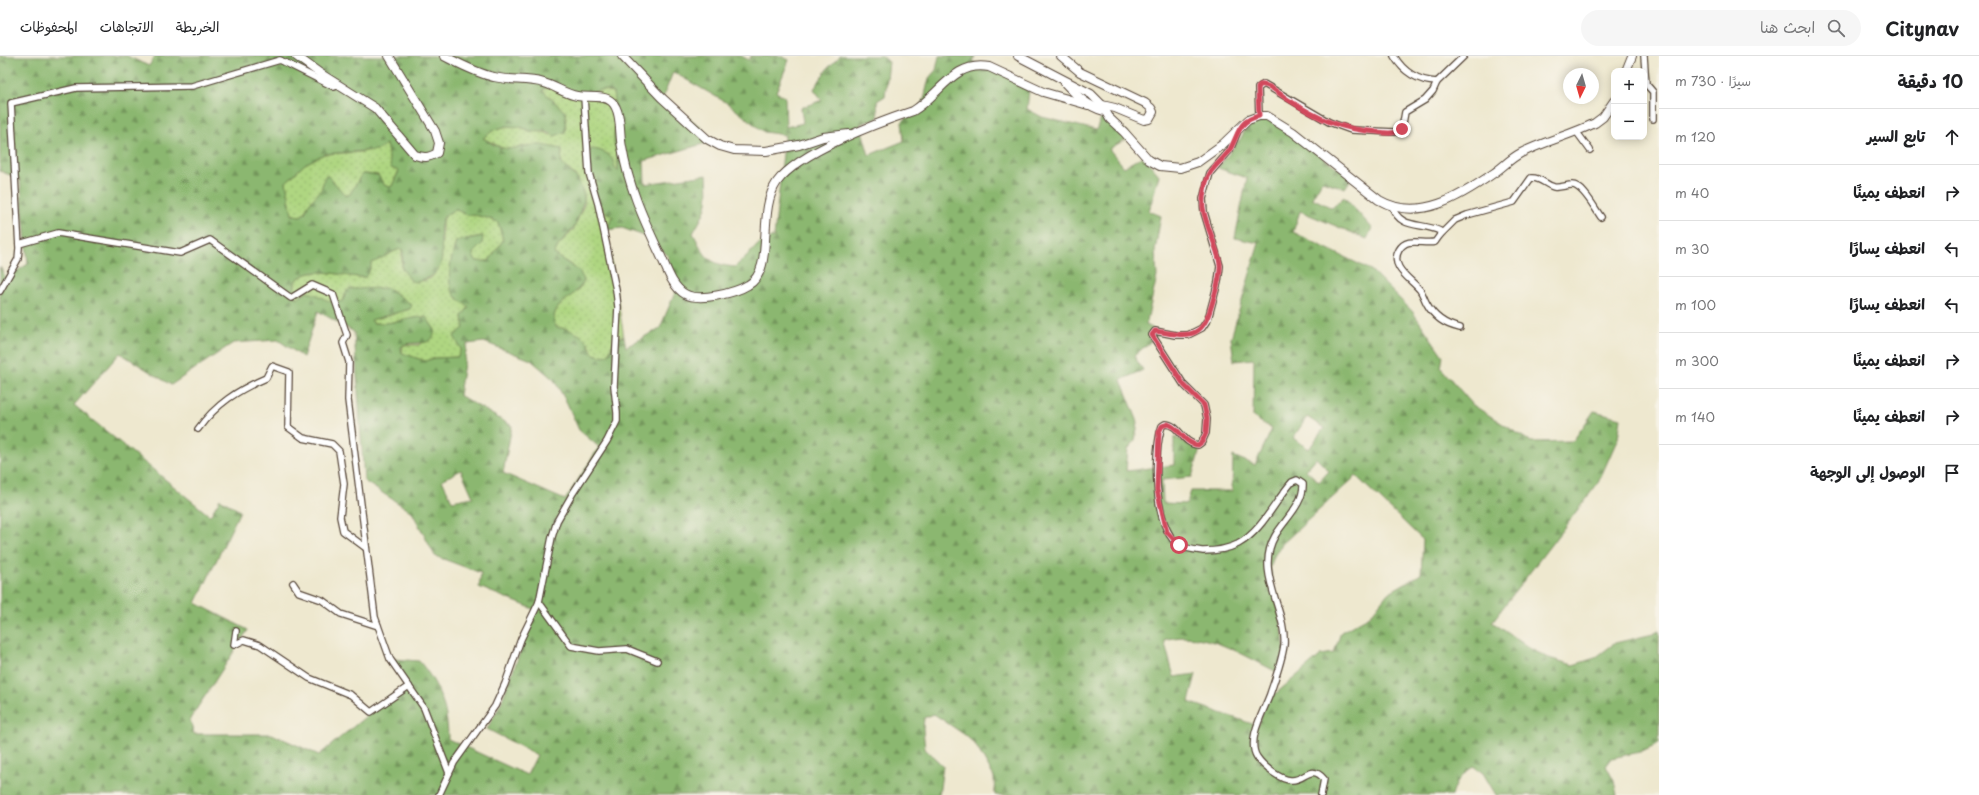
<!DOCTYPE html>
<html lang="ar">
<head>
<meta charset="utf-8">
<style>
  body { margin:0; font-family:"Playpen Sans","Playpen Sans Arabic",sans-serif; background:#f6f6f6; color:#202124; direction:rtl }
  .controls { position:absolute; right:12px; top:12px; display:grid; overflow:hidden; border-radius:8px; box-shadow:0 2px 10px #0003 }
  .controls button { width:36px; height:36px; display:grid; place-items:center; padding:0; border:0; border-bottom:1px solid #e0e0e0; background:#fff; color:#202124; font:20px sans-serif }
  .compass { position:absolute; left:1563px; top:12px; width:36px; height:36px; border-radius:50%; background:#fff; box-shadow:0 2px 10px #0003; rotate:185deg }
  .stop { position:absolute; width:12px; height:12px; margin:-9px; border:3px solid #d1495b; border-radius:50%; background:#fff }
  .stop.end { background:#d1495b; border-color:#fff; box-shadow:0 1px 4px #0008 }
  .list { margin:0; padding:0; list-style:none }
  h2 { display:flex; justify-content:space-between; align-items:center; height:52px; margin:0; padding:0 16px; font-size:17px }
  h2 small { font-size:13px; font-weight:400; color:#757577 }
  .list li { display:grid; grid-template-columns:26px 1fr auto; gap:12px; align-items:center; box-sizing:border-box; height:56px; padding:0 16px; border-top:1px solid #e0e0e0 }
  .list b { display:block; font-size:15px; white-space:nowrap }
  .list em { font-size:13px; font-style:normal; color:#757577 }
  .icon { flex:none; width:22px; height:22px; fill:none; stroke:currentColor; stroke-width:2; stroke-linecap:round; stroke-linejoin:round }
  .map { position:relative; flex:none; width:1659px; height:739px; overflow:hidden; direction:ltr }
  header { display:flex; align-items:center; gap:24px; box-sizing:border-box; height:56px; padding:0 20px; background:#fff; border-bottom:1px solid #e0e0e0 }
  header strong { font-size:19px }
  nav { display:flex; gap:22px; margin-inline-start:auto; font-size:14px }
  .search { width:280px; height:36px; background:#f6f6f6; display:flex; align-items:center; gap:10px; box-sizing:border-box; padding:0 14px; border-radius:22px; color:#757577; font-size:15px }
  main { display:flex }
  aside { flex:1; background:#fff }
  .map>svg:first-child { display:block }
  .grass { fill:url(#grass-dots); stroke:#758050 }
  .forest { fill:url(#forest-firs); stroke:#637046; fill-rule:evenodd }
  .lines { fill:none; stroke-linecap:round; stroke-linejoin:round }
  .street-casing { stroke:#564639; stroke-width:8 }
  .secondary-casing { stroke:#564639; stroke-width:10 }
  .street { stroke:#fff; stroke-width:5.5 }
  .secondary { stroke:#fff; stroke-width:8 }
  .route { stroke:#d1495b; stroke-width:5 }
</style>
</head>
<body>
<header>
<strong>Citynav</strong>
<div class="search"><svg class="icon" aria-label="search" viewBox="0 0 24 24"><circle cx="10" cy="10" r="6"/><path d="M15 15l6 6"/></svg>ابحث هنا</div>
<nav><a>الخريطة</a><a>الاتجاهات</a><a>المحفوظات</a></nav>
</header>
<main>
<aside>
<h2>10 دقيقة<small>سيرًا · 730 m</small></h2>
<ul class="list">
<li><svg class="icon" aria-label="ahead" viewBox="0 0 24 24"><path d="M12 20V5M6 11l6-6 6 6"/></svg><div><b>تابع السير</b></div><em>120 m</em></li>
<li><svg class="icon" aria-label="right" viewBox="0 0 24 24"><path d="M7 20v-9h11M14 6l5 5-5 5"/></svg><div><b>انعطف يمينًا</b></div><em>40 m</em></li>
<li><svg class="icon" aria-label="left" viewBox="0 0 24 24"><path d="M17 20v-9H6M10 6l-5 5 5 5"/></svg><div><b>انعطف يسارًا</b></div><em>30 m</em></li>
<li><svg class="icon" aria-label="left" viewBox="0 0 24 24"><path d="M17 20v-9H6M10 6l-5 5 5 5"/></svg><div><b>انعطف يسارًا</b></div><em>100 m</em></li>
<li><svg class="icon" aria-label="right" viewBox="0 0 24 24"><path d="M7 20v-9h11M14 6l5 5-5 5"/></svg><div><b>انعطف يمينًا</b></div><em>300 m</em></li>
<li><svg class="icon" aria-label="right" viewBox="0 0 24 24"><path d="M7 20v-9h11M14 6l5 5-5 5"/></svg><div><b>انعطف يمينًا</b></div><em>140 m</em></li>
<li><svg class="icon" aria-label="arrive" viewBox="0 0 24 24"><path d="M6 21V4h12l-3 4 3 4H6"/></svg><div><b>الوصول إلى الوجهة</b></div></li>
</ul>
</aside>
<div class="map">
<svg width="1659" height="739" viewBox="0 0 1659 739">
  <defs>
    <pattern id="grass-dots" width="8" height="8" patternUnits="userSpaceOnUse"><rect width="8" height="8" fill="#afd681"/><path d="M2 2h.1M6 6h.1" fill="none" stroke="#97b86f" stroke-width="1.8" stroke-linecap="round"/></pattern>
    <pattern id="forest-firs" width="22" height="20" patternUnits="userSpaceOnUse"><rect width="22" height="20" fill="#8bb76f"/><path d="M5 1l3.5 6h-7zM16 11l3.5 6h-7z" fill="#73955b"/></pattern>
  </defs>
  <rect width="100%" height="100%" fill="#f7f3e8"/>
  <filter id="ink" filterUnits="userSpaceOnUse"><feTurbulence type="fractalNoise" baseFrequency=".025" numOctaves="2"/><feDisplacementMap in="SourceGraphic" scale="8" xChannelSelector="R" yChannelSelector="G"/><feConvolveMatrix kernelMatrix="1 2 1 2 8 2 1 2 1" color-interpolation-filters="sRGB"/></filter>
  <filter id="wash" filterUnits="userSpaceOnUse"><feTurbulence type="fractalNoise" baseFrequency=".012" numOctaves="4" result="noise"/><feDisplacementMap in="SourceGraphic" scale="16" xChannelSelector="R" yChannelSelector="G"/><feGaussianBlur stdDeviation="0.9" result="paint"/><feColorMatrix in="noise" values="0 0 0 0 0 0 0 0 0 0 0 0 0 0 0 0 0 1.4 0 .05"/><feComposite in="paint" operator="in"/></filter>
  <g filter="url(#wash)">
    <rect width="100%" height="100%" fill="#eee8cf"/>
    <g class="grass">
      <path d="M550,29c11,3 23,7 35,8 11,1 16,-7 28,0l2,9 -1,36 4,21v12l-3,-2 -7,-15 -12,-4 14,64 3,3 -7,13 18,107 -3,-1 -6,3 -7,16 -7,1 -8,-2 -4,-10 -16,-12 -17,-5c-9,-20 14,-27 23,-39 2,-2 4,-6 5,-8l-10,-13 -20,-13 4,-8 15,-16 11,-25v-10l-5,-13 -4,-7 -11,-8 -3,-4 1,-14 -28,-4 -13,4 -15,1 -23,-12c8,-10 25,-14 38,-11 3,1 5,3 8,4 8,2 14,-1 21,4l15,-3 1,-19 -24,-23z"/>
      <path d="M386,88l5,23 8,3 -7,16 -3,1 -5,-2 -6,-10 -16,-1c-6,7 -6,19 -16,22l-18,-20c-5,6 -5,13 -8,17 -7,7 -13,10 -15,20l-4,3 -9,-1 -6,-33 19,-18 19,-10 39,-2z"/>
      <path d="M454,154c7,0 10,4 15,5 12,0 17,3 29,7l6,18 -15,21c-8,0 -16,3 -16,-8l5,-5 4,-12 -26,5c-4,17 -11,39 -1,55 3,5 10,7 14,11l-7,9 2,12 -7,6 4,15 -3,8 -23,1 -10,3 -23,-8 1,-8h16l16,-15 -9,-13c-18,0 -34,8 -53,6l-2,-3 39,-11c-22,-29 -25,-18 -56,-20 -3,3 -7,9 -11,12 -8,6 -30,-6 -40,-8l-3,4h-6l1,-16c19,-18 47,-3 70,-4l3,-3 4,-12c10,-3 21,-12 30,-13v19l21,13 8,-3 7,-9 4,-29v-18l4,-7z"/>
    </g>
    <path class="forest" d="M0,0h127l22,10 6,-10h586l8,4 2,-4h29l9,4 -13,32 9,5 1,30 17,-4 -2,-15 21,-8 -8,-11 13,-20 13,-13h42l7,6 -4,34 -8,5 1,17 -18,6 9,31 35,-14 -2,-19 21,-19 6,-25 7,-8 3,-14h36l-2,6 32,12 24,17 -2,18 15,8 54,13 8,-18 27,24 -22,13 15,18 19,-11 16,19 -10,36 12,5 -6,35 2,25 -11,49 15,7 -27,24 9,14 -22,10 17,42 -3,19 -7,8 -2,22 48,-6v-28l26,12 -8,28 -30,3 1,23 24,1 4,-13h41l1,-35 22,9 17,-36 -19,-12 1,-58 -20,2 -3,-23 28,-95 -24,-5 12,-60 -29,-10 23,-30 6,-12 3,-3 17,-5 85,60 -7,10 -23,-7 -10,17 20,10 12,-11 28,31 -5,11 -67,-28 -7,21 78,38 41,41 31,45 -2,12 32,37 58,37 42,-1 21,-30 27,7 -3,20 -20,45 -106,139 39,27 18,9 24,7 22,-7 20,-15 38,-9 6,-3v112l-19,9 -28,6 -6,8 8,15 3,14h-121l-13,-22 -10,-7 -16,16 -5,13h-457l-1,-18 -19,-33 -10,-9 -31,-21 -10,4 -1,11 2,20 18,17 -4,29h-939v-528l6,11 22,-14 -8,-85 -20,-8zM673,16l54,31 37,29 21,3 -11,102 -10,2 -29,28c-28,-3 -30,-11 -42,-34 15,-25 16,-29 14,-58l-62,9 -1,-23 66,-19 -10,-16 -38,-26zM550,29c10,3 20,7 30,9 12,2 19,-9 33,-1l3,22 -2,28 4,16v12l-3,-2c-1,-14 -11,-19 -24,-20l-2,3c1,17 2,44 14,57 2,3 7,5 10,8l-7,13 16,-2 28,10 17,17 10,33 -17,40 -34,19 -2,-10h-7l-9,18 -7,1 -8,-2 -6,-13 -7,-6 -13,-6 -11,-2c-9,-20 14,-27 23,-39 2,-2 4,-6 5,-8l-5,-9 -25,-17 4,-8 17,-20 9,-26v-5l-6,-16 -17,-16 1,-14c-9,-1 -19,-5 -28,-4 -24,3 -28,9 -51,-7l11,-8 13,-4 14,1 9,4h16l9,5 10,-4 1,-19 -24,-23zM386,88l5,24 8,3 -7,15 -3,1 -5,-2 -6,-10 -16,-1 -12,20 -4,2 -18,-20h-3l-4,14 -13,15 -3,8 -4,3 -9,-1 -6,-33 19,-18 19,-10 54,-4zM454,154c7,0 9,5 15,5 11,0 18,3 29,7l5,18 -14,21c-8,0 -16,3 -16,-8l9,-9 1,-8 -27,5c-4,16 -13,43 1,57 3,4 9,5 12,9l-7,9 2,12 -10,8 7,13 -3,8 -23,1 -10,3 -23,-8 -1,-5 2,-3c12,-5 30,4 32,-15l-9,-13c-18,0 -34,8 -53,6l-2,-3 39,-11 2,-4 -24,-17 -39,1 -3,3 -3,9c-15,5 -22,-7 -36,-9l-7,5h-6l1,-16c19,-18 47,-3 70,-4l3,-3 4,-11c10,-4 21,-13 30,-14l1,3 -1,16 9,13c7,2 9,0 15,-2 27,-12 10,-38 16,-58 2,-6 7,-8 12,-11zM318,255l36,21 10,149 48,31 23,44 46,17 -2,14 57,23 -35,93 -14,26 50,26 -10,20 -79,-36c0,-30 -9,-55 -29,-78l-26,-2 12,29 -12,6 -74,61 -47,-21h-78l-4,-15 58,-89 -52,-27 44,-92 -20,-12 -10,17 -136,-111 46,-52 51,32 62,-42 45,-3 25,17zM484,286l47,18 23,20 13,23 12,27 20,17 -34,53 -62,-27 9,-47 -53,-31 8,-51zM1307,361l17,11 -15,21 -16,-11zM1316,402l13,13 -10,11 -13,-12zM461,414l12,27 -21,4 -10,-21zM1356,420l67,64 -2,34 -33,19 -18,23 -29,16 -7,21 -13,2 -54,46 -9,25 -69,-24 7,-28 -22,3 -10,-37c41,-12 80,16 115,33l6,-22 -3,-23 -12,-60 4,-12 8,-12z"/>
  </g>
  <g filter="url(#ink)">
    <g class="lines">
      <g class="street-casing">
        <g id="street">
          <path d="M1394,0c10,17 24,25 43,26l27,-26"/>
          <path d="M1644,0l2,28 7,8v27"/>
          <path d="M1259,60l-1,-28 6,-4 65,38 22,8 44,2 7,-3 3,-17 20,-12 8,-9 4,-9"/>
          <path d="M1576,75l14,19"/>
          <path d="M1237,77l-7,17 -20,23 -7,26 1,13 16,54 -2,16 -10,37 -6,9 -14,7h-13l-20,-4 -3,4 32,50 20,20 3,14 -1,14 -4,9 -4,3c-16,-1 -18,-21 -33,-21l-3,2c-9,26 -9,102 17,119 6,4 17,5 24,6 11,0 25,-2 35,-7 24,-13 37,-43 54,-62l5,-2 6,4c1,20 -19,36 -28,52 -21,36 12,74 9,109 -2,16 -9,34 -14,49 -6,17 -24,46 -13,63 6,9 24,24 35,23 13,0 19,-16 32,-1l-3,16"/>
          <path d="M1392,150c8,24 29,16 48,25v4l-5,7c-12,3 -28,-6 -36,8 -10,17 12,29 21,40 3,4 4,9 7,14 7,13 19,21 33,24"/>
          <path d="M1440,179l15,-15 12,-5 47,-13 17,-24c10,-1 14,7 23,9 6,1 12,-2 18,-2 11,0 23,24 29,32"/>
          <path d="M19,188l39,-11 122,20 30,-13 81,58 21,-13 21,9 14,41 -4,8 6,19 -1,38 27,217 15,42 34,49 25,65"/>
          <path d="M0,235l18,-32 1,-11 -8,-145 65,-15 116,-2 88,-26 54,27 5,-2"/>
          <path d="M198,373c18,-25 40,-39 68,-51l6,-12 17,6 -1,55 15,11 29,6 7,7 5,33 -4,33 3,14 23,17"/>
          <path d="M293,527l6,9 23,8 19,14 37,12"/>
          <path d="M539,546l32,44 28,5 28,-2 30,12"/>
          <path d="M236,575l-2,14 10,-5 16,5 49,33 42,17 20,17 38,-26"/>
          <path d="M439,739l15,-32 41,-57 10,-22 16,-45 18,-37 13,-65 5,-16 16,-28 34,-52 10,-20v-8l-3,-27 4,-79 -2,-17 -18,-86 -9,-31 -5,-76"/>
        </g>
      </g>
      <g class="secondary-casing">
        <g id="secondary">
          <path d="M296,0l25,18 54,34 40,47c9,3 13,3 22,-2l2,-10 -4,-12 -46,-75"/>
          <path d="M444,0c16,8 32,17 50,21 16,4 33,1 50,6 11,3 21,11 33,13 11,2 27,-2 35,6 10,10 7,32 10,45 6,38 21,71 37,105 7,14 12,34 26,42 14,8 50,-1 63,-9 28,-15 8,-73 29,-103 22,-30 100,-59 136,-71 26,-15 41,-51 76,-44l54,25 45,13"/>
          <path d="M622,0l39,41 35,32 11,10 13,7 14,4 32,1 33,-6 24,-8 26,-3"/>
          <path d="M1018,0l73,38 11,11 8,14 14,13 25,28 11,6 20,2 18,-6 25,-18 25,-24 11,-4h8l26,16 86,68c40,23 82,-4 115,-27 9,-6 17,-15 27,-20 24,-12 50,-18 74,-30l8,-6 11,-16"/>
          <path d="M1061,0l19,16 65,31 6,5 2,4 -4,7 -5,1 -29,-12 -13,-3"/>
          <path d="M1626,15l6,-15"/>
          <path d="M1065,27c12,13 22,23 39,28"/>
        </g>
      </g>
      <use href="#street" class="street"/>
      <use href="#secondary" class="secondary"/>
    </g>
  </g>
  <g class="lines" filter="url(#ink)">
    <path class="route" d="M1179,489l-12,-13 -10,-42 2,-58 3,-6 6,-2c12,4 16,20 30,21l4,-3 4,-9 1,-14 -3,-14 -20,-20 -32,-50 3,-4c40,7 48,7 59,-34 3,-10 7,-22 6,-33 -3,-19 -14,-37 -17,-56 -1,-11 2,-29 9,-38 6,-7 12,-12 17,-19 10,-16 8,-30 30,-35l-1,-28 2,-3c9,-2 19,9 27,14 29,19 55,31 91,33 7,1 18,3 24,-3"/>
  </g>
</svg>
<div class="controls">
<button>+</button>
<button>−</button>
</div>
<svg class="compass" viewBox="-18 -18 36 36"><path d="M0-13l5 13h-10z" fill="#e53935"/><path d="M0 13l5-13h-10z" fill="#757577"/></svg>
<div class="stop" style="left:1179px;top:489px"></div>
<div class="stop end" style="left:1402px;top:73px"></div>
</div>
</main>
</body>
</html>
